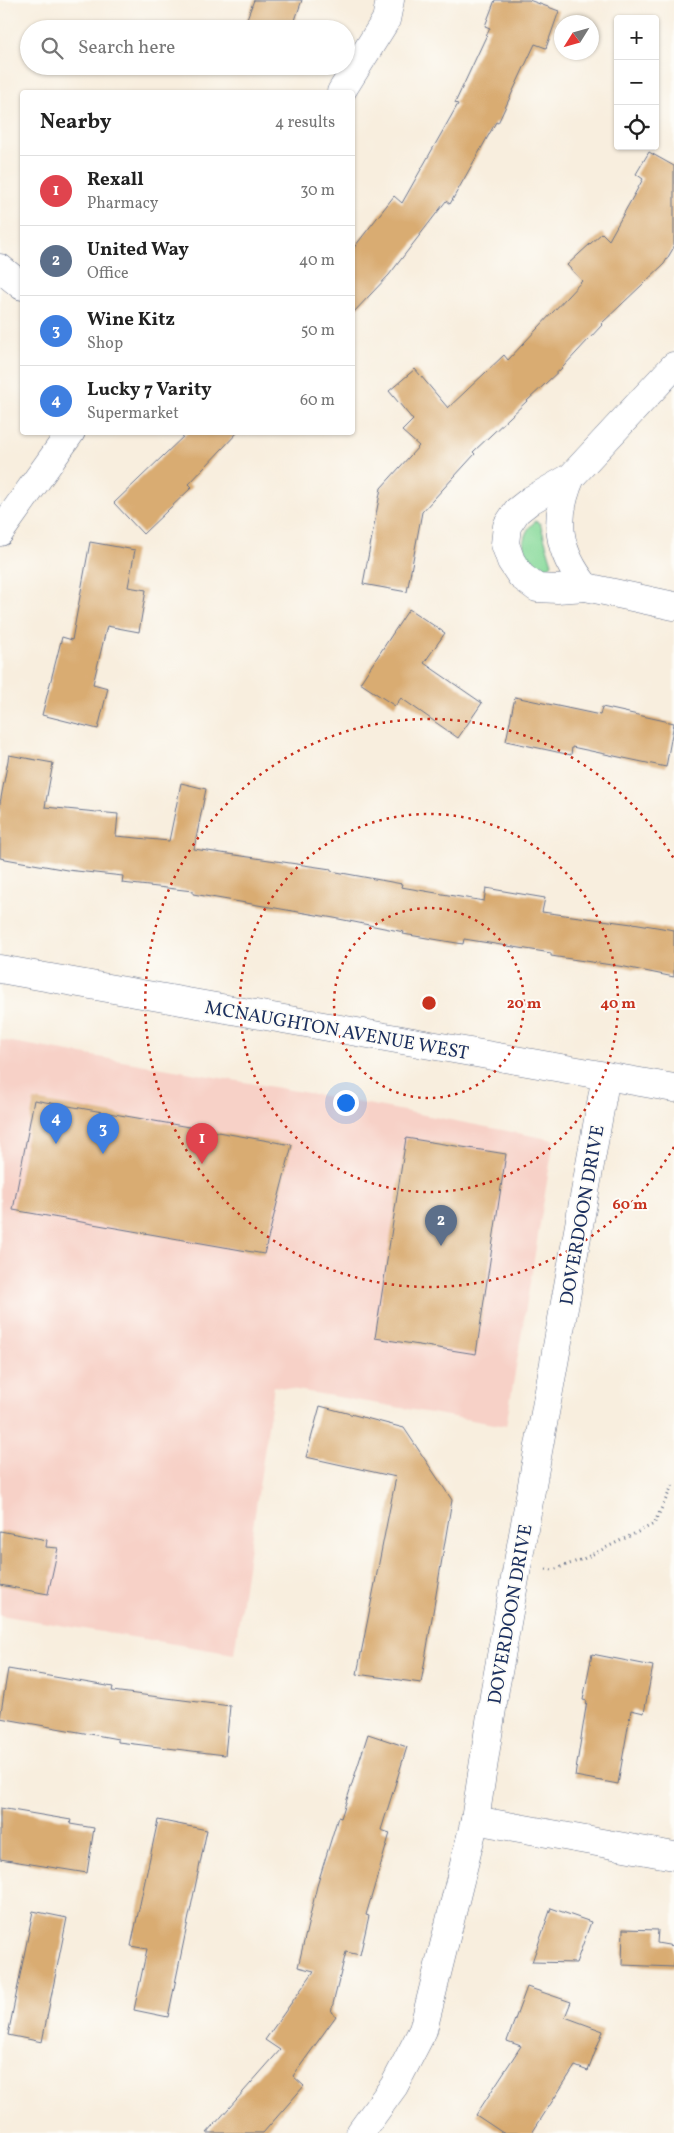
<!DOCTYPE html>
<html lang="en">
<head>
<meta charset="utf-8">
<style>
  body { margin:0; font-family:Vollkorn,serif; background:#f2f2f2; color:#222 }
  .controls { position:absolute; right:15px; top:15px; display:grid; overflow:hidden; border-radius:5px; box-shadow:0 1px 4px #0004 }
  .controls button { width:45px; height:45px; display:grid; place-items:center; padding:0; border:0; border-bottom:1px solid #e0e0e0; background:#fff; color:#222; font:25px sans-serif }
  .compass { position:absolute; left:554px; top:15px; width:45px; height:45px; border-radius:50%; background:#fff; box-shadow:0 1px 4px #0004; rotate:233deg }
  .you { position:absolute; left:345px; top:1102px; width:18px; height:18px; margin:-12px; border:4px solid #fff; border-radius:50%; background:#1a73e8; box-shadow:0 0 0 8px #1a73e833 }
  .badge { display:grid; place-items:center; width:32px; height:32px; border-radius:50%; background:#c8321e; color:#fff; font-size:16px; font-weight:700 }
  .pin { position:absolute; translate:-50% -41px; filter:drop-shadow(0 1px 2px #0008) }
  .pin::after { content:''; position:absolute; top:26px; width:18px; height:15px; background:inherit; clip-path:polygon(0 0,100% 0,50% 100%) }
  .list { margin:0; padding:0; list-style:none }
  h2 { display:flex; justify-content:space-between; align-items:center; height:65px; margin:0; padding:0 20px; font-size:21px }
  h2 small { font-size:16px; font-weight:400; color:#767676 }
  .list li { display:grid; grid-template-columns:32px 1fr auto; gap:15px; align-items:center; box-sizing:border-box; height:70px; padding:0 20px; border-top:1px solid #e0e0e0 }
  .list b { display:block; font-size:19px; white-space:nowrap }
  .list p { margin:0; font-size:16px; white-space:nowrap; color:#767676 }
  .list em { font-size:16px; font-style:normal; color:#767676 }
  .icon { flex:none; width:28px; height:28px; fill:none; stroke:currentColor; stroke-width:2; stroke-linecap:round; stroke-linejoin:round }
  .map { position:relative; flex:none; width:674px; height:2133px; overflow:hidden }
  .search { position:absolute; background:#fff; box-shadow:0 1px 4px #0004; left:20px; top:20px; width:335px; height:55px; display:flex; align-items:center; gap:12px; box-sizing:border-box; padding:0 18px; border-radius:28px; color:#767676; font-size:19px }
  .panel { position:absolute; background:#fff; box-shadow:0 1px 4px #0004; left:20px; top:90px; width:335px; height:345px; border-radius:5px }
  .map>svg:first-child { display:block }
  .built { fill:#f7d1c7 }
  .green { fill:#89da9b; stroke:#52847c }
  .building { fill:#d9ac72 }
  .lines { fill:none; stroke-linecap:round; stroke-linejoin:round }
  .minor-casing { stroke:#68728b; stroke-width:29 }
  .tertiary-casing { stroke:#68728b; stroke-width:29 }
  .secondary-casing { stroke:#68728b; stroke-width:29 }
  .path { stroke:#68728b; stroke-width:3; stroke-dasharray:1 4; stroke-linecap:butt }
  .minor { stroke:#fff; stroke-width:28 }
  .tertiary { stroke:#fff; stroke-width:28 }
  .secondary { stroke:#fff; stroke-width:28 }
  .ring { fill:none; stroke:#c8321e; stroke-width:2.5; stroke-dasharray:2.5 5 }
  .labels { text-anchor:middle; stroke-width:4; stroke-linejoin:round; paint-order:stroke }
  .street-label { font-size:19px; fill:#1b2f5e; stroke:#fdfcf7 }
  .centre { fill:#c8321e; stroke:#fdfcf7; stroke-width:2.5 }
  .ring-label { font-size:15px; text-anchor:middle; font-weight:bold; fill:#c8321e; stroke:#fdfcf7; stroke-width:4; stroke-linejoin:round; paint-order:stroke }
</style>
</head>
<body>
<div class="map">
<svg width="674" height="2133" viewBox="0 0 674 2133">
  <rect width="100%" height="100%" fill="#fdfcf7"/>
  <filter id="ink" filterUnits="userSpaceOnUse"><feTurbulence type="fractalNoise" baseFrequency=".02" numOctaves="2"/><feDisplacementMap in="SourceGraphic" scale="10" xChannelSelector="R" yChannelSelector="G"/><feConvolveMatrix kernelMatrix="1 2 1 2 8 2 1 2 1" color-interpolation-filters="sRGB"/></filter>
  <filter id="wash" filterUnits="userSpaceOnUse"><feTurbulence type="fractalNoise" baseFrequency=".0096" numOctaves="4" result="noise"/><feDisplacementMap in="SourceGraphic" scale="20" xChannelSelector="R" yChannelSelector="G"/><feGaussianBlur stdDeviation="1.12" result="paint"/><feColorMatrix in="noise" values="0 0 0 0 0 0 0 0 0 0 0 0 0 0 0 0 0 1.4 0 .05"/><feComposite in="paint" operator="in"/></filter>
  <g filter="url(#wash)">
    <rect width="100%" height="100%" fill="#f8eede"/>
    <path class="built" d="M0,1040l331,57 223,43 -48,286 -232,-40 -40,268 -234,-39z"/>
    <path class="green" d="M536,521l4,2 12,41 -4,4c-3,-1 -8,-2 -12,-3 -18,-9 -15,-34 0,-44z"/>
    <g id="blocks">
      <g class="building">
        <path d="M254,0h48l-10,29h-49z"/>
        <path d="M495,0h34l30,11 -13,37 -11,-4 -37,79 -2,-1 -46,82 -4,-3 -57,74 -37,39v-64l42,-54 8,7 56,-99 -3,-1 35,-75 -5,-2z"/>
        <path d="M649,152l25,14v81l-10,17 -63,60 1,1 -39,42 -90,85 2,2 -53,58 -15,80 -44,-8 18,-96 38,-42 -17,-15 11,-11 -24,-29 26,-22 33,39 56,-53 4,5 74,-79 -15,-16 35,-32 7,7 34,-61 -7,-5z"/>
        <path d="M188,432h50l-49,52 3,3 -49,47 -29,-31z"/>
        <path d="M90,542l45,8 -7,37 18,3 -7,42 -32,-6 -14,58 15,4 -10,41 -56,-14 20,-78 10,3z"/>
        <path d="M409,609l36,24 -21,30 58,40 -24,35 -57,-40 -6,8 -35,-23z"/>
        <path d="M515,697l85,18 2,-8 72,16 -8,44 -94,-20 -1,8 -65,-14z"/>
        <path d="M9,755l44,8 -8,44 73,7 -2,22 53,5 12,-58 25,6 -12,60 137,20v2l71,13 -1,3 83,14 2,-13 59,10 -3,14 90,12 1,-1 41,7v47l-49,-10 -74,-11v-3l-87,-14 -1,5 -60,-10 1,-2 -70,-14 -141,-24v-3l-71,-8 1,-7 -56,-6 -67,-12v-55z"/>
        <path d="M34,1100l258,45 -28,109 -251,-44z"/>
        <path d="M406,1138l100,16 -30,200 -101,-16z"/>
        <path d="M320,1406l84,22 48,72 -31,183 -64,-9 39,-197 -90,-20z"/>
        <path d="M0,1531l47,9 -1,7 12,1 -10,46 -48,-9z"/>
        <path d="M592,1654l61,12 -9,47 -13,-3 -13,74 -43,-8 12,-75 -4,-1z"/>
        <path d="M8,1669l105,18 -1,4 118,15 -5,49 -107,-13v-3l-118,-21z"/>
        <path d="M368,1734l39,13 -26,83 9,3 -24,82 3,1 -9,39 -14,-3 -15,60 5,4 -43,60 11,10 -41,47h-56l73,-83 -15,-10 49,-69 -16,-4 19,-81 21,-69 3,1z"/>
        <path d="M0,1808l71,12 -1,4 24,4 -7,45 -87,-14z"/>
        <path d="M158,1820l49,10 -39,187 -34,-7 13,-61 -16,-3z"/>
        <path d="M551,1908l40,14 -15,41 -44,-1z"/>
        <path d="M33,1911l34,7 -25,124 -34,-7z"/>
        <path d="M623,1929l35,1 -1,13 17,3v21l-52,-2z"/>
        <path d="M527,1987l44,15 -6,15 38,14 -15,40 -13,-5 -43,67h-29l-27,-18 45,-69 -14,-5z"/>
      </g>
    </g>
  </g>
  <g filter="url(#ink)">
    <use href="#blocks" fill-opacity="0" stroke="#68728b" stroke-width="1"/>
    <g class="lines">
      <g class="minor-casing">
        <g id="minor">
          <path d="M0,268l22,18"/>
          <path d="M674,366l-103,111 -40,23 -14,11 -10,15 -2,18 6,17 10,15 16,12 20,1 29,-2 88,19"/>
          <path d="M571,477c-18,42 -14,74 15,110"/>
          <path d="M475,1820l199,36"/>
          <path d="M360,2133l34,-47 29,-56 52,-210 20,-131 111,-613"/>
        </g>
      </g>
      <g class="tertiary-casing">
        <g id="tertiary">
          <path d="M341,92l45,-72 4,-20"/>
          <path d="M0,532l71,-100"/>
        </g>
      </g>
      <g class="secondary-casing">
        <path id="secondary" d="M0,969l674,119"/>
      </g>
      <path class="path" d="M546,1569l7,1 30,-11 71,-35 20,-42"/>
      <use href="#minor" class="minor"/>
      <use href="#tertiary" class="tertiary"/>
      <use href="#secondary" class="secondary"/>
    </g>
  </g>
  <g class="ring">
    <circle cx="429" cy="1003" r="95"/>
    <circle cx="429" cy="1003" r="189"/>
    <path d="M674 1147A284 284 0 1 1 674 859"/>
  </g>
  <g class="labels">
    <g class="street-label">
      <text transform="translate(337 1029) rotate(10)" y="7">MCNAUGHTON AVENUE WEST</text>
      <text transform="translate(581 1215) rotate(-80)" y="7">DOVERDOON DRIVE</text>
      <text transform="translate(509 1614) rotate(-80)" y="7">DOVERDOON DRIVE</text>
    </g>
  </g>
  <circle cx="429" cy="1003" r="8" class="centre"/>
  <g class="ring-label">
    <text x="524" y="1008">20 m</text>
    <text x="618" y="1008">40 m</text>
    <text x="630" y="1209">60 m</text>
  </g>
</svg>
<div class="controls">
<button>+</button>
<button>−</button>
<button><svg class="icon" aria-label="locate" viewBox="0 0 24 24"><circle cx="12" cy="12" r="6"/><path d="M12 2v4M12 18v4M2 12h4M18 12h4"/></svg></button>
</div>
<svg class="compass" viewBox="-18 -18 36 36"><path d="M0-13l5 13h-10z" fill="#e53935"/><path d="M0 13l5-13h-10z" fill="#767676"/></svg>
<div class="you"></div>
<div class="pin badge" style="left:202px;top:1164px;background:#e0444e">1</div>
<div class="pin badge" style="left:441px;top:1246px;background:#5c6f8a">2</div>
<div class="pin badge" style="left:103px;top:1154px;background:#3f7fe0">3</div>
<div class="pin badge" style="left:56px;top:1144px;background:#3f7fe0">4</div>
<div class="search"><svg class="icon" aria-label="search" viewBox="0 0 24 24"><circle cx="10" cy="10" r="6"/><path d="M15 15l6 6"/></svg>Search here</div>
<section class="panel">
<h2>Nearby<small>4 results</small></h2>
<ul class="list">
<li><span class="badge" style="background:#e0444e">1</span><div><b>Rexall</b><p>Pharmacy</p></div><em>30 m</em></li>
<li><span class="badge" style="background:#5c6f8a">2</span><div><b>United Way</b><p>Office</p></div><em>40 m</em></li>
<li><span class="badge" style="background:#3f7fe0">3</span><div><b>Wine Kitz</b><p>Shop</p></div><em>50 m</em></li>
<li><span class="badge" style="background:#3f7fe0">4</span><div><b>Lucky 7 Varity</b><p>Supermarket</p></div><em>60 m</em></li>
</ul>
</section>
</div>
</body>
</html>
